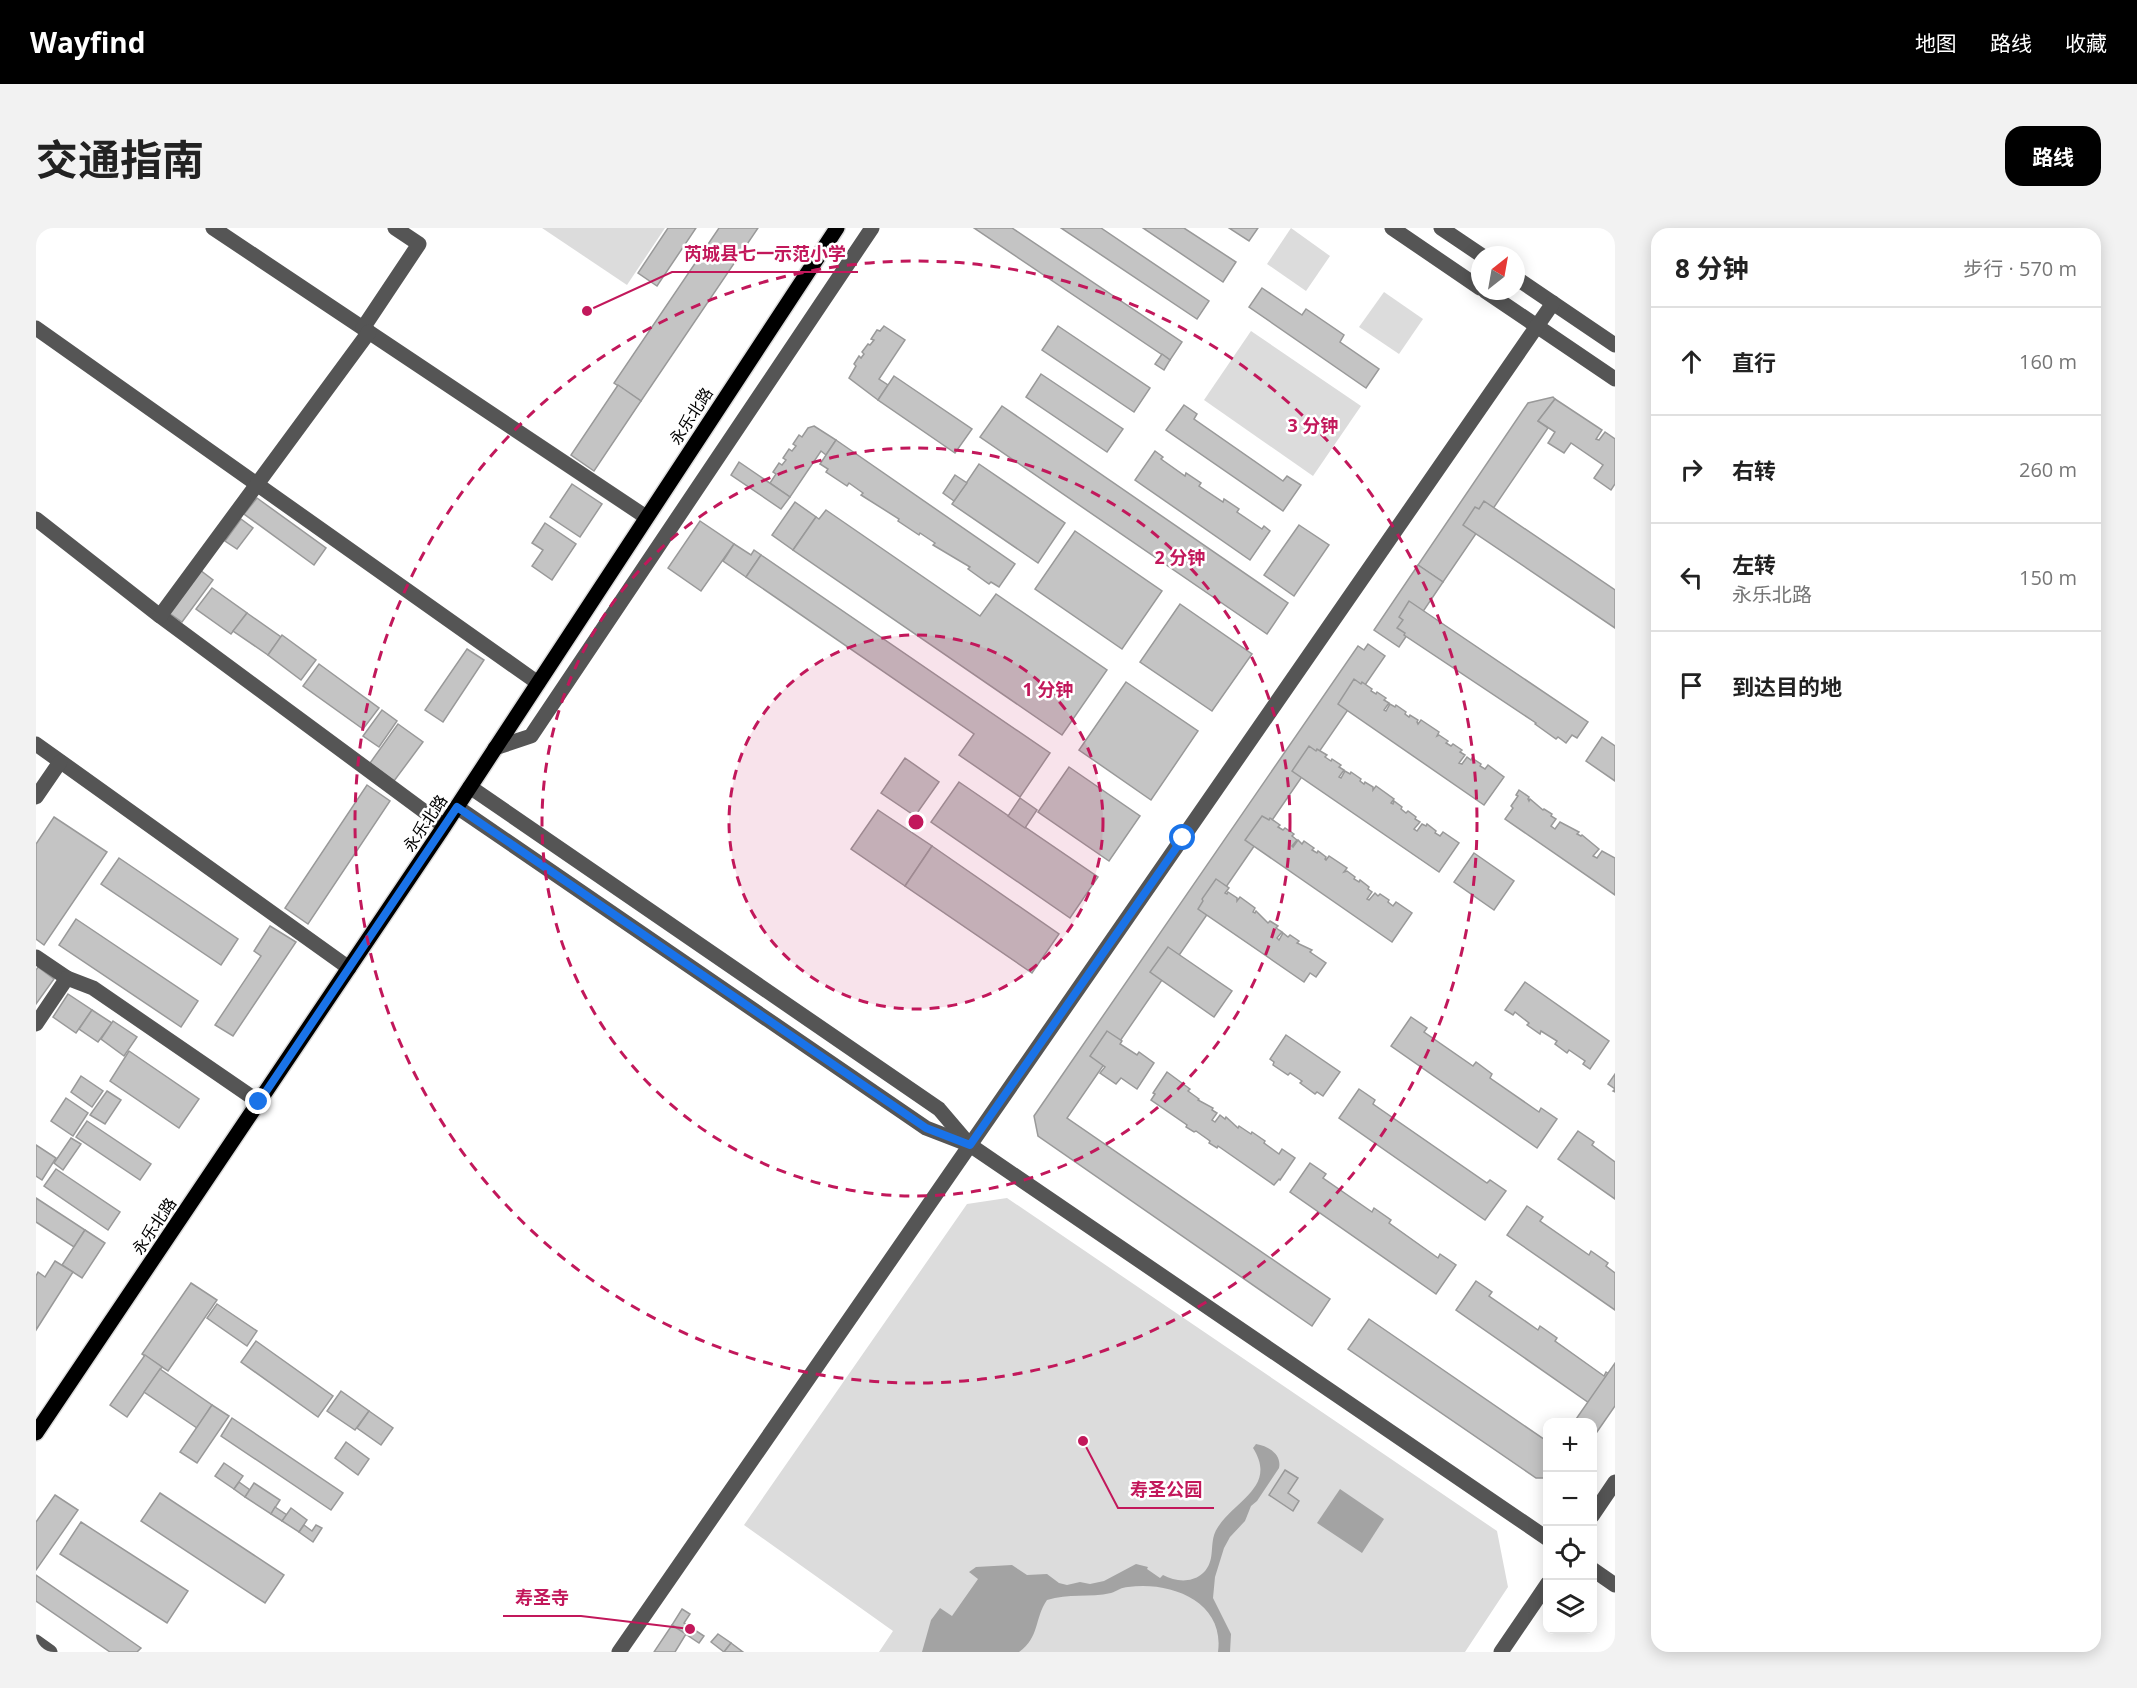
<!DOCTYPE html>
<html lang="zh">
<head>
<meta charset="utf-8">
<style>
  body { margin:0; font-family:"Open Sans","Noto Sans SC",sans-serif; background:#f2f2f2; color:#222 }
  .controls { position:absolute; right:18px; bottom:18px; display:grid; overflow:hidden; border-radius:12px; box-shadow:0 3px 15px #0003 }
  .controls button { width:54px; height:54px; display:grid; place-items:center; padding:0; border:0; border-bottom:2px solid #e0e0e0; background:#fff; color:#222; font:30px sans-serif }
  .compass { position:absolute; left:1435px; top:18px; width:54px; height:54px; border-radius:50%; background:#fff; box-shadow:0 3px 15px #0003; rotate:31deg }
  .stop { position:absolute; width:18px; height:18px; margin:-14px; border:4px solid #1a73e8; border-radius:50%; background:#fff }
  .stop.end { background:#1a73e8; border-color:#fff; box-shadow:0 2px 6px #0008 }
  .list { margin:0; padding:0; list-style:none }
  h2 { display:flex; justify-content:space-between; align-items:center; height:78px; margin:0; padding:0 24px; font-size:26px }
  h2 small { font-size:20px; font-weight:400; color:#767676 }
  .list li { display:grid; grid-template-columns:39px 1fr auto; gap:18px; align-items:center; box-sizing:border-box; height:108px; padding:0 24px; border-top:2px solid #e0e0e0 }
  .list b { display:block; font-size:22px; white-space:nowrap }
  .list p { margin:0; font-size:20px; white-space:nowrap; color:#767676 }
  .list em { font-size:20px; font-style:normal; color:#767676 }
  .icon { flex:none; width:33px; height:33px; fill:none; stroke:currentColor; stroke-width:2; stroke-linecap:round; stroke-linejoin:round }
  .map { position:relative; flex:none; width:1579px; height:1424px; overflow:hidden; border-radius:18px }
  header { display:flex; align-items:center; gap:36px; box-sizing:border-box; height:84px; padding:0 30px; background:#000; color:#fff }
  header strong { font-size:28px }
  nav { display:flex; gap:33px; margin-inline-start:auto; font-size:21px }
  .intro { display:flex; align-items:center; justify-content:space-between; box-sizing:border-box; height:144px; padding:0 36px }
  h1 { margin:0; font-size:42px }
  .button { padding:15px 27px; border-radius:18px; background:#000; color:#fff; font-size:21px; font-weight:700 }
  main { display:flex; gap:36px; padding:0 36px }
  aside { flex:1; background:#fff; border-radius:18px; box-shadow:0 3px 15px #0003 }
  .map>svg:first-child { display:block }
  .green { fill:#dcdcdc }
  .water { fill:#a3a3a3 }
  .building { fill:#c4c4c4; stroke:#999; stroke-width:1.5 }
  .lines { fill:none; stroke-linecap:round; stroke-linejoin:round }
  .major-casing { stroke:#dbdbdb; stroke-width:18 }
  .minor { stroke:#555; stroke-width:15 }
  .major { stroke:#000; stroke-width:15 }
  .route { stroke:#1a73e8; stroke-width:8 }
  .ring { fill:none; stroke:#c2185b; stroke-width:3; stroke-dasharray:10 8 }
  .labels { text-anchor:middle; stroke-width:5; stroke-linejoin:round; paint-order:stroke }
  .street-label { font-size:16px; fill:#000; stroke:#fff }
  .centre { fill:#c2185b; stroke:#fff; stroke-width:3 }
  .ring-label { font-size:18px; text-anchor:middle; font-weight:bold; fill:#c2185b; stroke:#fff; stroke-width:5; stroke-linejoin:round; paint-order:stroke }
  .leader { fill:none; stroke:#c2185b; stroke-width:2 }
  .callout-dot { fill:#c2185b; stroke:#fff; stroke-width:2 }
  .callout-label { font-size:18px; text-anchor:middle; font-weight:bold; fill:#c2185b; stroke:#fff; stroke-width:5; stroke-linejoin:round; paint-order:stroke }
</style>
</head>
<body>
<header>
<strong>Wayfind</strong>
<nav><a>地图</a><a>路线</a><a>收藏</a></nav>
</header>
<div class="intro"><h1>交通指南</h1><a class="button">路线</a></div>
<main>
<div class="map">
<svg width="1579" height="1424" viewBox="0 0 1579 1424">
  <rect width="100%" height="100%" fill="#fff"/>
  <g class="green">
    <path d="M506,0h123l-38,57z"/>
    <path d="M1255,0l39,28 -24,35 -39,-27z"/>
    <path d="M1348,64l39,27 -24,35 -40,-27z"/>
    <path d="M1215,103l110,75 -48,70 -109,-76z"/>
    <path d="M971,970l490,333 11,56 -43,65h-586l14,-21 -149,-106 223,-321z"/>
  </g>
  <g class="water">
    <path d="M1220,1216c12,2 26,10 23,24l-22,33 -6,5 -6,15 -15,16 -6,11 -9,29 -2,21 18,36 -1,18h-12c7,-51 -48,-71 -90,-65 -6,0 -11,4 -17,6 -21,5 -43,0 -64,7 -13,19 -7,37 -28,52h-97l9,-32 9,-12 12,8 26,-37 -9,-7 7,-5 36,-2 15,10 20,-1 12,9 8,2 13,-3 10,2 14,-3 32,-17 12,3 -1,2 13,9 3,-3c18,10 43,7 48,-17 2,-11 0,-21 7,-31 19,-28 59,-41 35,-79z"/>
    <path d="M1304,1261l44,30 -22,34 -45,-30z"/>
  </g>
  <g class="building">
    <path d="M632,0h28l-39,58 -19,-13z"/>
    <path d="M683,0h39l-117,173 -27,-18z"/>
    <path d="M938,0h38l170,114 -12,18z"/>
    <path d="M1025,0h40l108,73 -12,18z"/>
    <path d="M1107,0h41l52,34 -13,20z"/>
    <path d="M1193,0h29l-9,13z"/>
    <path d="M1226,60l40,27 4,-6 38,26 -4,7 39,27 -13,19 -117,-81z"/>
    <path d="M848,98l21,14 -26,39 9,6 -10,15 -29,-22 7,-12 -2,-2 5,-8 2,2 3,-4 -2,-2 6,-8 2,1 4,-5 -3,-1 6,-9 3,1z"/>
    <path d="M1022,98l92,62 -16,24 -92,-62z"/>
    <path d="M1126,126l8,6 -6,10 -9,-6z"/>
    <path d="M1005,146l82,55 -16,23 -81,-55z"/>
    <path d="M858,148l78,53 -17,24 -77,-53z"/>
    <path d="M582,157l23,16 -47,70 -23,-16z"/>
    <path d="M1517,169l2,2 -17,22 10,7 -105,154 -25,-17 110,-162z"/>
    <path d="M1519,171l47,31 -6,9 3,1 6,-8 10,7v45l-4,6 -17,-12 9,-13 -32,-22 -7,10 -16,-10 7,-11 -17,-11z"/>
    <path d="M1148,177l13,9 -3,5 89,62 4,-5 14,9 -18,26 -117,-81z"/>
    <path d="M966,178l286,197 -21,31 -287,-197z"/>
    <path d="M778,198l22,14 -10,15 -5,-4 -31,46 -20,-14 6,-9 -3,-2 6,-9 3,2 4,-5 -3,-2 6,-9 3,2 4,-5 -3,-2 6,-9 3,2 6,-9z"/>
    <path d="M800,212l179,124 -16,23 -8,-5 -2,2 -21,-15 2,-2 -37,-22 2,-2 -15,-10 -1,2 -21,-14 1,-2 -38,-24 2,-2 -14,-10 -2,3 -21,-14 2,-3 -8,-5z"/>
    <path d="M1119,223l8,6 -2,2 24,17 1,-3 15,10 -2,3 24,16 1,-3 15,10 -2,3 25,17 2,-3 6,5 -20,29 -115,-80z"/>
    <path d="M703,234l51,35 -9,12 -50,-34z"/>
    <path d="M943,236l86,59 -27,40 -86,-59z"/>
    <path d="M919,247l12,8 -13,18 -11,-8z"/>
    <path d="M536,256l30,20 -22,33 -30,-20z"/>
    <path d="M221,270l69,50 -12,17 -70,-51z"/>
    <path d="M1448,273l131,89v38l-152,-103 12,-18 4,2z"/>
    <path d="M759,274l21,15 -23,33 -21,-15z"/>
    <path d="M790,282l154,106 16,-22 111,76 -45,65 -269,-185 23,-33 3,2z"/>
    <path d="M205,291l12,9 -16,21 -12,-8z"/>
    <path d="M664,293l34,23 -33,47 -33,-23z"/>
    <path d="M509,295l31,21 -24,36 -20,-14 11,-16 -11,-7z"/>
    <path d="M1263,297l30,20 -35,51 -30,-21z"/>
    <path d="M1039,303l87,60 -40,58 -87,-60z"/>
    <path d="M698,316l17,11 3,-5 7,5 -15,22 -23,-16z"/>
    <path d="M725,327l289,198 -30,44 -61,-42 15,-21 -228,-157z"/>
    <path d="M1382,337l25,17 -44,65 -25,-17z"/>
    <path d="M164,342l13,10 -31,42 -13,-9z"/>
    <path d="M176,360l35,25 -16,21 -35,-25z"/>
    <path d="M1373,373l179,121 -11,16 -5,-3 -6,8 -8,-6 -2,2 -21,-15 1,-1 -132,-88 1,-2 -8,-5 6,-8 -4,-3z"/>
    <path d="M1144,376l72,50 -40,57 -72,-49z"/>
    <path d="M211,385l34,24 -13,18 -35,-24z"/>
    <path d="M246,407l34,25 -15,20 -33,-25z"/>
    <path d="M1332,416l17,12 -318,462 263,181 -18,27 -274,-190 -4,-20 324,-470 6,4z"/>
    <path d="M431,421l17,11 -41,62 -18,-12z"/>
    <path d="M283,436l60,44 -16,21 -60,-43z"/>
    <path d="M1318,451l7,5 1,-2 10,7 -1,2 5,3 1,-2 9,6 -2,2 5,3 -5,7 2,1 4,-7 5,3 1,-2 10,7 -1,2 4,3 1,-2 8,5 -1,2 1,2 3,-4 18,12 -2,4 2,-1 9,6 -2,2 5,3 2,-2 9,6 -2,2 5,3 -6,8 3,1 5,-7 4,3 1,-2 9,6 -1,2 5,3 3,-4 16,12 -20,28 -146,-101z"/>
    <path d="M1090,454l72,49 -47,69 -72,-50z"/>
    <path d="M346,482l15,11 -18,26 -16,-11z"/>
    <path d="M362,496l25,18 -29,39 -24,-18z"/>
    <path d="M1566,509l13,9v35l-29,-20z"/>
    <path d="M1273,518l7,5 1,-2 10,6 -2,2 6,4 1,-2 9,6 -2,2 5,3 -5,7 2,1 4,-7 5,3 1,-2 10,7 -1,2 4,3 1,-2 8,5v3l3,-4 18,13 -3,4 2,1 1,-3 8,6 -1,2 5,4 2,-2 8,6 -1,2 5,3 -6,7 3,2 5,-7 4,2 1,-2 9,7 -1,2 5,3 3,-4 16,11 -20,29 -147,-101z"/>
    <path d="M869,530l34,24 -24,34 -34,-23z"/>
    <path d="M1033,539l71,49 -31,45 -71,-49z"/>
    <path d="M923,554l139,95 -28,41 -139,-96z"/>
    <path d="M331,557l23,16 -82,123 -23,-16z"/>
    <path d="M1483,562l10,7 -1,2 1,2 1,-2 13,11 1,-1 8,5 -1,2 5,3 -5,7 4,3 5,-7 19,10 -2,2 4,2 1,-1 17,14 -6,7 4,2 5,-7 13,7v37l-110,-76 8,-11 -2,-2 7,-10 -2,-1z"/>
    <path d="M984,570l17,12 -12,18 -17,-12z"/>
    <path d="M842,582l54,36 -27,40 -54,-37z"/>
    <path d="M1226,588l7,4 1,-2 10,7 -2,2 5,3 2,-2 9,6 -2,2 5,4 -5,6 1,1 5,-7 4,4 2,-3 10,7 -2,2 5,3 1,-2 8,6 -1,2 1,1 3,-4 18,12 -3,4 3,-1 8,6 -1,2 5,3 1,-2 9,7 -1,2 4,3 -5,7 2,1 6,-7 3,3 2,-2 9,6 -1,2 5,4 3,-4 16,11 -20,29 -147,-102z"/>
    <path d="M18,589l53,35 -63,93 -8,-6v-95z"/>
    <path d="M896,618l127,88 -27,39 -127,-87z"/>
    <path d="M1438,625l40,28 -20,29 -40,-28z"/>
    <path d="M83,630l119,81 -17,26 -120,-81z"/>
    <path d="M1180,651l13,9 -4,5 2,1 1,-2 9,6v3l3,-4 15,11 -2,4 2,1 1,-2 12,12 2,-2 8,5 -2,2 6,4 -5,6 2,2 4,-7 5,4 2,-2 9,6 -2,2 15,7 -2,2 16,11 -10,14 -6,-4 -6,9 -106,-73 5,-8 -1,-2z"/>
    <path d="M40,691l122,82 -17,26 -122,-82z"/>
    <path d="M234,698l26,16 -63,94 -18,-11 46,-69 -7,-5z"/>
    <path d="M1132,719l64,44 -18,26 -64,-45z"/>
    <path d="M2,739l16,12 -18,25v-34z"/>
    <path d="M1489,754l84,59 -19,28 -7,-5 2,-3 -16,-11 -2,3 -12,-9 2,-3 -16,-10 -1,3 -13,-9 2,-2 -14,-11 -2,3 -8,-5z"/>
    <path d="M32,766l24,16 -16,23 -23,-16z"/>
    <path d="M56,782l20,13 -14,19 -19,-13z"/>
    <path d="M1375,789l16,11 -3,4 49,34 3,-4 16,12 -2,4 49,34 2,-4 16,11 -20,29 -146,-102z"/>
    <path d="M77,793l24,16 -13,19 -23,-17z"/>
    <path d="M1071,803l15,10 -2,3 17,11 2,-3 15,11 -17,26 -16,-11 -5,6 -16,-11 5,-6 -15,-11z"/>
    <path d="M1250,807l54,37 -17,24 -6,-4 -2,2 -15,-11 2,-2 -12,-8 -2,2 -15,-10 1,-3 -4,-3z"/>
    <path d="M93,823l70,48 -20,29 -69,-47z"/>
    <path d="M1131,844l23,17 -2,2 11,8 -1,1 15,8 -1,2 5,3 -5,7 3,2 5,-7 5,4 1,-2 12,11 1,-2 12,8 1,-2 13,9 -1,2 15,11 3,-5 13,9 -15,22 -1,-1 -5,6 -56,-39 -1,2 -8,-5 1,-2 -14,-10 -2,1 -8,-5 1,-2 -36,-25 4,-6 -2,-1z"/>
    <path d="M1579,846v18l-2,-1 2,-2 -7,-5z"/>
    <path d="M45,848l22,15 -11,16 -21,-15z"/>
    <path d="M1323,861l16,11 -2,4 114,79 3,-3 16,11 -21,29 -146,-102z"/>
    <path d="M71,863l14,9 -16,24 -15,-9z"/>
    <path d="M30,870l22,15 -15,23 -22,-15z"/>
    <path d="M51,893l64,43 -11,16 -64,-43z"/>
    <path d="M1542,903l16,11 -2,3 23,17v37l-57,-40z"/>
    <path d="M35,910l10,6 -18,26 -9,-7z"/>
    <path d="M0,917l20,13 -14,22 -6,-4z"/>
    <path d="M1274,935l16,11 -3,4 49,34 2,-4 17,12 -2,3 49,35 2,-4 16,11 -20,29 -146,-102z"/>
    <path d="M20,941l64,43 -12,18 -64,-44z"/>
    <path d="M0,970l49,32 -11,17 -38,-25z"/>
    <path d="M1491,978l16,11 -3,4 49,34 2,-4 17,12 -2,3 9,7v37l-108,-75z"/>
    <path d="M49,1002l20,13 -23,35 -20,-13z"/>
    <path d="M19,1033l18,11 -37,58v-54l2,-4 7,5z"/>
    <path d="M1440,1053l16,11 -3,4 49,34 2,-4 17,12 -2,3 49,35 2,-4 9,6v15l-13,19 -146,-102z"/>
    <path d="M155,1055l26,17 -49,71 -26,-17z"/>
    <path d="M181,1076l40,27 -10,15 -40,-28z"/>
    <path d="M1333,1091l179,123v36h-12l-188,-129z"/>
    <path d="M220,1113l77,55 -15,21 -77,-55z"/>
    <path d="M109,1127l17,12 -35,50 -17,-12z"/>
    <path d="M1579,1135v43l-23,33v-17h-18z"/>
    <path d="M124,1141l52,36 -15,23 -53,-36z"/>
    <path d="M305,1163l28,20 -14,19 -28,-19z"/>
    <path d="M176,1177l17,11 -32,47 -17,-11z"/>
    <path d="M333,1183l24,17 -12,17 -24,-17z"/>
    <path d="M196,1190l111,75 -12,17 -110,-74z"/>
    <path d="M310,1214l23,17 -11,16 -23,-17z"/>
    <path d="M188,1235l19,13 -9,13 -19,-13z"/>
    <path d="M1249,1242l13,8 -10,15 11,8 -6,10 -24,-16z"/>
    <path d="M203,1254l11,8 -5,7 -11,-8z"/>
    <path d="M218,1255l26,17 -9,14 -26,-17z"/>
    <path d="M124,1265l124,82 -19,28 -124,-82z"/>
    <path d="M19,1267l23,15 -42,60v-48z"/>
    <path d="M239,1279l12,8 -5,6 -11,-7z"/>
    <path d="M255,1280l16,12 -8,12 -17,-11z"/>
    <path d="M45,1294l107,69 -21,32 -107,-69z"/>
    <path d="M268,1297l8,6 4,-6 6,3 -9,14 -14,-10z"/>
    <path d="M0,1347l105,73 -4,4h-27l-74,-51z"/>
    <path d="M646,1381l8,5 -6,9 20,13 -5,7 -27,-18z"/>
    <path d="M636,1397l14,9 -11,18h-21z"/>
    <path d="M682,1406l13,9 -7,9 -13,-10z"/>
    <path d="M695,1415l12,9h-19z"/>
  </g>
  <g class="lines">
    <g class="major-casing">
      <path id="major" d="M0,1205l405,-602 396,-603"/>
    </g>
    <g class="minor">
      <path d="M177,0l433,289"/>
      <path d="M1356,0l88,60"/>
      <path d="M1405,0l40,27"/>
      <path d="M1480,50l99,67"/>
      <path d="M1449,63l130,88"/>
      <path d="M0,100l502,355"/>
      <path d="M327,100l56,-84 -24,-16"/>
      <path d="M0,291l124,97 284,210"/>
      <path d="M124,388l209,-284"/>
      <path d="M0,516l313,224"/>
      <path d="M459,520l36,-12 341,-508"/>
      <path d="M434,559l469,322 29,34"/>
      <path d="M0,569l24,-35"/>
      <path d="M421,579l469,321 44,17 578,394"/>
      <path d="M0,729l31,21 26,10 166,114"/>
      <path d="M0,796l31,-46"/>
      <path d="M1556,1288l23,-34"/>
      <path d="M1556,1341l23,16"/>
      <path d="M0,1414l14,10"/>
      <path d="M583,1424l934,-1349"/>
      <path d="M1465,1424l47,-69"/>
    </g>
    <use href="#major" class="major"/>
  </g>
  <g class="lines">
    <path class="route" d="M223,874l198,-295 469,321 44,17 213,-307"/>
  </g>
  <circle cx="880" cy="594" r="187" fill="#c2185b" fill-opacity=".12"/>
  <g class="ring">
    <circle cx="880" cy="594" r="187"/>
    <circle cx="880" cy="594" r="374"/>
    <circle cx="880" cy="594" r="561"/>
  </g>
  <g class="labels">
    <g class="street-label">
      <text transform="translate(655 188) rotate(-57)" y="6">永乐北路</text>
      <text transform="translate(389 595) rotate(-56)" y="6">永乐北路</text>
      <text transform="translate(118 998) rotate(-56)" y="6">永乐北路</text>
    </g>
  </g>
  <circle cx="880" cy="594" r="9" class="centre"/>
  <g class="ring-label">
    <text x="1277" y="204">3 分钟</text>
    <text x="1144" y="336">2 分钟</text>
    <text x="1012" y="468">1 分钟</text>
  </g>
  <path class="leader" d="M551 83L636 44H822M1047 1213L1082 1280H1178M654 1401L545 1388H467"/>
  <g class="callout-dot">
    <circle cx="551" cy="83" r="6"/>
    <circle cx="1047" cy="1213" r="6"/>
    <circle cx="654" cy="1401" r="6"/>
  </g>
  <g class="callout-label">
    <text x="729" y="32">芮城县七一示范小学</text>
    <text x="1130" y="1268">寿圣公园</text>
    <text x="506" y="1376">寿圣寺</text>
  </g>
</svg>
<div class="controls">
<button>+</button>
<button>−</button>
<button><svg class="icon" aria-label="locate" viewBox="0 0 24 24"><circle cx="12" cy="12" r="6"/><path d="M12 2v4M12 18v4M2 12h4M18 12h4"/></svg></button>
<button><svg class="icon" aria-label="layers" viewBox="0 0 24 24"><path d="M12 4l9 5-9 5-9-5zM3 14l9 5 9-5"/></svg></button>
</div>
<svg class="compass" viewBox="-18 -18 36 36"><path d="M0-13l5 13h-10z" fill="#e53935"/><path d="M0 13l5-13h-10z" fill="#767676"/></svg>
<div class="stop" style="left:1147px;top:610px"></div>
<div class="stop end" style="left:223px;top:874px"></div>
</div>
<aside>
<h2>8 分钟<small>步行 · 570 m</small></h2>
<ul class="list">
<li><svg class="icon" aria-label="ahead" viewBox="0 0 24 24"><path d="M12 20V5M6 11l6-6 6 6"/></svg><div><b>直行</b></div><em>160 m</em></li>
<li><svg class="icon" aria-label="right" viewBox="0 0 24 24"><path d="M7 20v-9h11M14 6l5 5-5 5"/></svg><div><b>右转</b></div><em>260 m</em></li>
<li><svg class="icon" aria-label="left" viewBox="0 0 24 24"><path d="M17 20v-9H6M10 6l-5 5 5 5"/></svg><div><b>左转</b><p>永乐北路</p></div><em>150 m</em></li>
<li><svg class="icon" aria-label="arrive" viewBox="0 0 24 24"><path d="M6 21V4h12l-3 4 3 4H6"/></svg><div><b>到达目的地</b></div></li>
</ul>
</aside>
</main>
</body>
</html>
